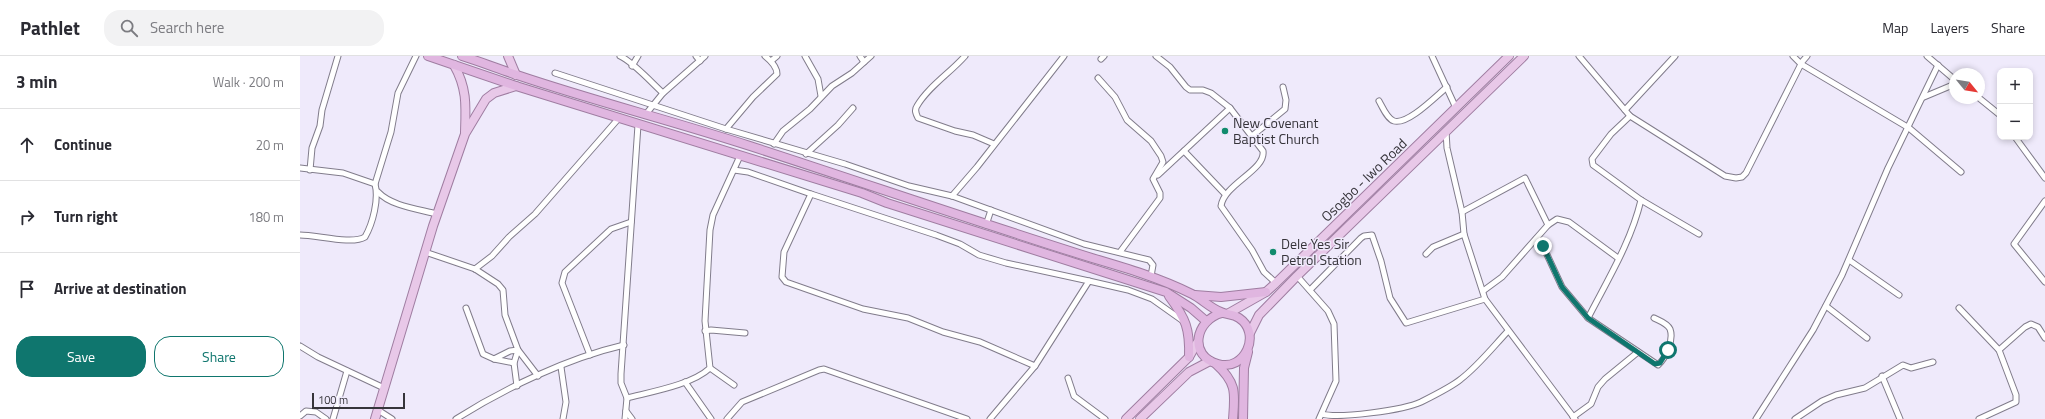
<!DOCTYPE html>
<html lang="en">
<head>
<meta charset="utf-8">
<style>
  body { margin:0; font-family:"Titillium Web",sans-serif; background:#f2f2f3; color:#2b2b33 }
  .controls { position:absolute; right:12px; top:12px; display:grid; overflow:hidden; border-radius:8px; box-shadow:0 2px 6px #0003 }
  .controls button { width:36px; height:36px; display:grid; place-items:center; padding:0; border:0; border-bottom:1px solid #e1e1e2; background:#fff; color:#2b2b33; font:20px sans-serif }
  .compass { position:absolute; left:1649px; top:12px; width:36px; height:36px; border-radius:50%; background:#fff; box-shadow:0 2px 6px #0003; rotate:120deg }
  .scale { position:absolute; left:12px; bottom:10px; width:93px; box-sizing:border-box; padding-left:4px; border:2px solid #36343a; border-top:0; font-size:11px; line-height:14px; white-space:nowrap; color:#36343a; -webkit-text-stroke:3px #efeafb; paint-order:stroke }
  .stop { position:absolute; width:12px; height:12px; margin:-9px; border:3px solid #0f766e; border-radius:50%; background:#fff }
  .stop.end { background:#0f766e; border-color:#fff; box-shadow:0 1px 4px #0008 }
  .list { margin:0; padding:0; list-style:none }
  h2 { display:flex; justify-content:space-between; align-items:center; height:52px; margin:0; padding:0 16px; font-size:17px }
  h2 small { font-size:13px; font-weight:400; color:#7c7c81 }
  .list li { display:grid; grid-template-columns:26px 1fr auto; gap:12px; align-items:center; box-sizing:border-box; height:72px; padding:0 16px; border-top:1px solid #e1e1e2 }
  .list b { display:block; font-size:15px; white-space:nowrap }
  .list em { font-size:13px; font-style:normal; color:#7c7c81 }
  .actions { display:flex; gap:8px; padding:12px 16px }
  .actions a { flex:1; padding:9px 0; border:1px solid #0f766e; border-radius:16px; text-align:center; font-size:14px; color:#0f766e }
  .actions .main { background:#0f766e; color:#fff }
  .icon { flex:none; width:22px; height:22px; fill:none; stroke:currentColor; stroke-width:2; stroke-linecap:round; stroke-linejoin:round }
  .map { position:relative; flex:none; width:1745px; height:363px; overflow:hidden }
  header { display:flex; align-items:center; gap:24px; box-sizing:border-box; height:56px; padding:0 20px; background:#fff; border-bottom:1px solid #e1e1e2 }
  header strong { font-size:19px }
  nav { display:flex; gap:22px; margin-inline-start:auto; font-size:14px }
  .search { width:280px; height:36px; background:#f2f2f3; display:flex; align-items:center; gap:10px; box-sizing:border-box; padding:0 14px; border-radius:16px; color:#7c7c81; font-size:15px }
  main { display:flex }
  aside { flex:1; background:#fff }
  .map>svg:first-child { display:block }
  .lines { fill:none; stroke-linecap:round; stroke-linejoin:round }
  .minor-casing { stroke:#817c8b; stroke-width:7 }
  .primary-casing { stroke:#9f7da1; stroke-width:10 }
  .trunk-casing { stroke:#9f7da1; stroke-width:10 }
  .minor { stroke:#fff; stroke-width:5 }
  .primary { stroke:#e8c8e8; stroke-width:8 }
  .trunk { stroke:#e0b6e0; stroke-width:8 }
  .route { stroke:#0f766e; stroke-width:5 }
  .poi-dot { fill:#118b6d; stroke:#efeafb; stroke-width:1.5 }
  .labels { text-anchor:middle; stroke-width:3; stroke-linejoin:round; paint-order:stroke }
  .poi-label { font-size:14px; fill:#36343a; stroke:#efeafb; text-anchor:start }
  .street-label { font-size:14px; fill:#36343a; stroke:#efeafb }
</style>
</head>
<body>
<header>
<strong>Pathlet</strong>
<div class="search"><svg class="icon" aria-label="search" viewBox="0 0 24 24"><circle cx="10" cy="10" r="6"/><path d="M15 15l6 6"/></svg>Search here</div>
<nav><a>Map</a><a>Layers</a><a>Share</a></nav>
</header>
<main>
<aside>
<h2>3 min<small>Walk · 200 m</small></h2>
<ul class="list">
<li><svg class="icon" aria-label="ahead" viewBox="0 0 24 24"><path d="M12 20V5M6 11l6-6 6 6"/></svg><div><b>Continue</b></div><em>20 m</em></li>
<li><svg class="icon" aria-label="right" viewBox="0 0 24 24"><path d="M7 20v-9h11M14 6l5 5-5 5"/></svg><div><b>Turn right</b></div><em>180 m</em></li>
<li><svg class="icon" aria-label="arrive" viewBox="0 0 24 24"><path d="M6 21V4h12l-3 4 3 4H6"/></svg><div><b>Arrive at destination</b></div></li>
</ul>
<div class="actions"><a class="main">Save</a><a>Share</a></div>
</aside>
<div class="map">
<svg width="1745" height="363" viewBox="0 0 1745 363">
  <rect width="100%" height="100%" fill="#efeafb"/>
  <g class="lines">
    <g class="minor-casing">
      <g id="minor">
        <path d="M320,0c12,5 32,27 43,37"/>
        <path d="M396,0l4,5"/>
        <path d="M505,0l13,23 3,17"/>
        <path d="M560,0l4,6"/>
        <path d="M665,0c-15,17 -37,31 -48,50 -3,4 -1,8 1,12l37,13 18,4 21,9"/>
        <path d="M856,0l14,11 16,20 4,3h13l8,3 19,15 33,43c3,19 -39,33 -42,55l31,44 12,22 12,11"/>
        <path d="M1132,0l24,52"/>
        <path d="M1279,0l51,60 95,60 11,2 6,-1 4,-4 55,-109"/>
        <path d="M1493,0l8,8 108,64 52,44"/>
        <path d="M1627,0l28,24"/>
        <path d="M801,3l3,-3"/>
        <path d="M471,5l6,-5"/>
        <path d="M1501,7l6,-7"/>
        <path d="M332,10l6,-10"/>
        <path d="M255,17l171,56 119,35 64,22 43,10 132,48 65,16 4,5 -2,11"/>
        <path d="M798,22l17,19 12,23 24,21 10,15 2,6 -10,17 7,14v5l-40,54"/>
        <path d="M1624,41l31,-13"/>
        <path d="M1679,42l21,17"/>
        <path d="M1079,45c3,5 8,18 15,20 14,4 42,-25 53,-34"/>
        <path d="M1325,54l50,-54"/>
        <path d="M346,58l17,-21 42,-37"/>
        <path d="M1330,60l-19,18 -19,25 1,6 48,35 58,34"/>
        <path d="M426,73l27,-32 24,-23c0,-8 -7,-14 -12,-18"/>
        <path d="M1146,75l1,17 15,64 2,22 21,65 90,120"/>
        <path d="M952,80l33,-27 1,-9 -3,-13"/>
        <path d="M1715,81l30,41"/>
        <path d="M474,88l9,-13 27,-22 22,-23 20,-13 19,-17"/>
        <path d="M884,95l41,43"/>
        <path d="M506,98l32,-29 15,-17"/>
        <path d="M0,112l43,5 32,11"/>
        <path d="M10,114l2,-22 8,-22 2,-16 16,-54"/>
        <path d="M434,114l14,2 63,22 -27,58 -2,25 4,5 77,27 45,9 35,14 37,10 55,24"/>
        <path d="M858,119l72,-67"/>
        <path d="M78,136c13,14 40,17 59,22"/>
        <path d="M511,138l125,41 24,9 19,11 27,8 83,18"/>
        <path d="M652,140l25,-29 87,-111"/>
        <path d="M1745,145l-31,43 31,38"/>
        <path d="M1162,156l63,-34 23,47"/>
        <path d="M686,169l5,-15"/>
        <path d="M0,179c17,0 52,10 65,2 8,-14 14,-38 10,-53l16,-52 7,-39 18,-37"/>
        <path d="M1236,183l7,7 19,41 26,31 70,47c8,-7 16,-25 12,-36 -3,-6 -10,-8 -16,-11"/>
        <path d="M125,196l50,17 23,15 5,6 2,25 13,35 20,26"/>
        <path d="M1126,198l7,-7 31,-13"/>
        <path d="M1549,204l50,35"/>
        <path d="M175,213l17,-13 17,-19 26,-23 84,-96"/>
        <path d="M997,220l31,35 6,13 2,57 -17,38"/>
        <path d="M1010,234l51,-52 3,-2 8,-1 9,26 9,37 16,25 79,-24"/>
        <path d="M1183,235l19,-14 46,-52 9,-6 12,3 49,36"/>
        <path d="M1526,250l41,32"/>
        <path d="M166,252l17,46 11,5 20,4"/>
        <path d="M1659,252l40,42 17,45v7l-37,17"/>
        <path d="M1288,262c20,-39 43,-76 53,-118"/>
        <path d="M405,275l6,-1 34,3"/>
        <path d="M0,290l18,11 66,31"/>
        <path d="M1699,294l26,-23 6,-3 7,3 7,11"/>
        <path d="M290,299l-28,-72 3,-11 46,-43 20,-7"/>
        <path d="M194,303l16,-8 8,-1 -4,13 3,23"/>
        <path d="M261,311l5,35 -3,17"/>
        <path d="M410,312l24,17"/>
        <path d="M1582,320l18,43"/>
        <path d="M768,322l6,18 31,23"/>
        <path d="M385,326l26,37"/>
        <path d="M327,342c23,-6 65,-13 83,-30l-5,-47 5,-91 3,-15 27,-59"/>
        <path d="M78,354l14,9"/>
        <path d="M326,355l6,8"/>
        <path d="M1022,358c16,5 82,-4 99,-12 8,-4 33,-17 40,-23 17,-13 32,-32 47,-48"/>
        <path d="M0,360l6,-5 10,1 10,7"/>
        <path d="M1273,361l18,-13 7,-17 7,-8 33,-27"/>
        <path d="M33,363l14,-48"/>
        <path d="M156,363c49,-31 112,-61 168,-74"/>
        <path d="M325,363l2,-21 -6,-15v-9l17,-249"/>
        <path d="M427,363l15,-17 77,-32 5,-1 143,50"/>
        <path d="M690,363l45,-53 54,-85 39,9 24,9 31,22"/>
        <path d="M1456,363l57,-89 29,-55 46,-107 50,-103"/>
        <path d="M1495,363l27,-18 14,-6 29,-7 38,-23 8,3 22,-6"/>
      </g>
    </g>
    <g class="primary-casing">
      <g id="primary">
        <path d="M208,0l8,19"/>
        <path d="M154,9c13,23 12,40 11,67"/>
        <path d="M929,257l37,-21 10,-9 233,-227"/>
        <path d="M950,277l9,-18 38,-39 227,-220"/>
        <path d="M75,363l58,-193 32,-92 21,-35 8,-6 22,-7"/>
        <path d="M826,363l63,-62 8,-14"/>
        <path d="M840,363l49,-47 21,-11"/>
      </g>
    </g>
    <g class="trunk-casing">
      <g id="trunk">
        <path d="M128,0l88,30 346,107 25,10 279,89 25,16 15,13"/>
        <path d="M162,0c19,6 37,13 55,19 77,26 156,46 233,71 114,37 227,76 342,112 34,10 68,20 100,36 10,5 18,14 29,18 6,3 12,2 18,6 23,15 6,54 -21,46 -30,-8 -23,-44 4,-51"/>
        <path d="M895,239l26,2 45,-5"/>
        <path d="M869,240c17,23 21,33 20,61"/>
        <path d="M916,308c21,19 19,29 17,55"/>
        <path d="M943,363l1,-51 4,-16"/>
      </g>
    </g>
    <use href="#minor" class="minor"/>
    <use href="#primary" class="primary"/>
    <use href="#trunk" class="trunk"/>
  </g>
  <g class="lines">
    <path class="route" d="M1243,190l19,41 26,31 67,46 5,-1 8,-13"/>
  </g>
  <g class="poi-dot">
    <circle cx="925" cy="75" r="4"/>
    <circle cx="973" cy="196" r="4"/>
  </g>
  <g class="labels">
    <g class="poi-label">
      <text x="933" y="72">New Covenant<tspan x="933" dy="16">Baptist Church</tspan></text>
      <text x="981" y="193">Dele Yes Sir<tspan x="981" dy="16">Petrol Station</tspan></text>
    </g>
    <g class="street-label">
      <text transform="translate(1064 124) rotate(-44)" y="5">Osogbo - Iwo Road</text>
    </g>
  </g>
</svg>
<div class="controls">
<button>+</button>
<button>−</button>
</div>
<svg class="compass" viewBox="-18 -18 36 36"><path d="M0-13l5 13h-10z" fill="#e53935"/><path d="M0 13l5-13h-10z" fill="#7c7c81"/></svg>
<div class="scale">100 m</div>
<div class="stop" style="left:1368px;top:294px"></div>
<div class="stop end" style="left:1243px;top:190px"></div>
</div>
</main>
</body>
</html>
